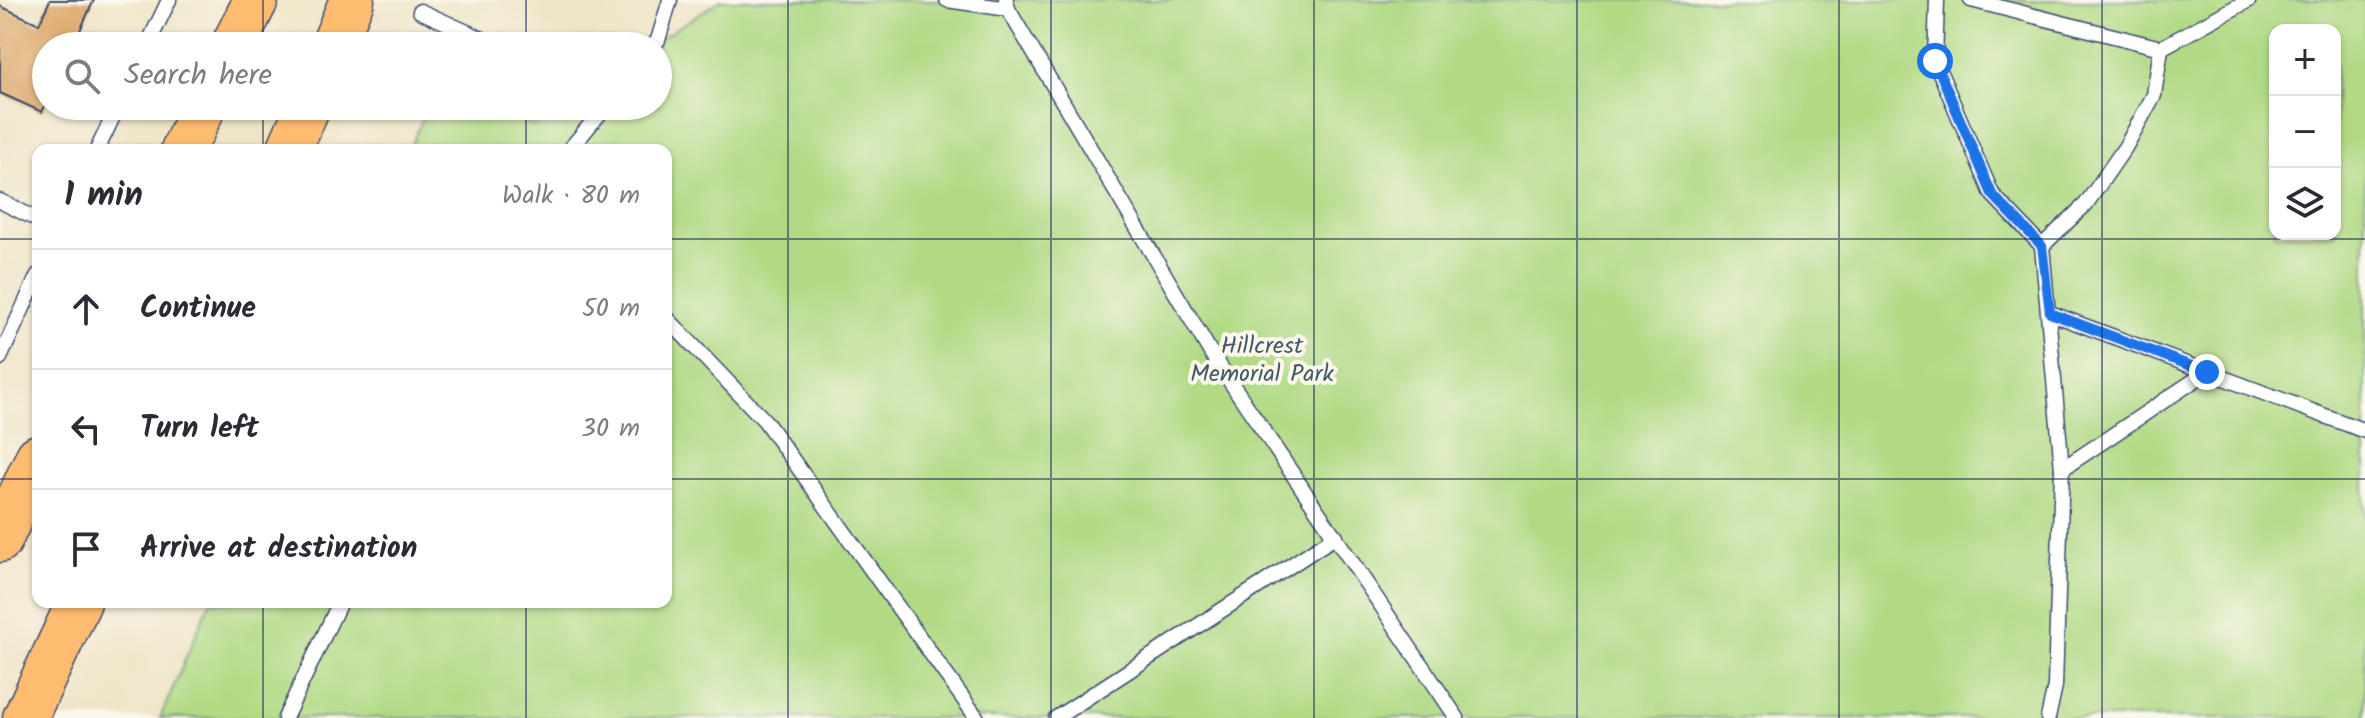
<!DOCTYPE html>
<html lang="en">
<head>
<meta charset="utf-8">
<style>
  body { margin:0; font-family:Kalam,sans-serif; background:#f2f2f3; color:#2b2b33 }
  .controls { position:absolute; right:24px; top:24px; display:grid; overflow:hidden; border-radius:16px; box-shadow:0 2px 6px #0004 }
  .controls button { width:72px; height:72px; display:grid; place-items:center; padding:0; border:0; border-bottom:2px solid #e1e1e2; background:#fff; color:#2b2b33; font:40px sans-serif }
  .stop { position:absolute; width:24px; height:24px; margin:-18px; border:6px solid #1a73e8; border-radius:50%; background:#fff }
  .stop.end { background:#1a73e8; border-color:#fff; box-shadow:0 2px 8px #0008 }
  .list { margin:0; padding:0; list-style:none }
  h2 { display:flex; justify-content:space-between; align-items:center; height:104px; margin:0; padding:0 32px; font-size:34px }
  h2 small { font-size:26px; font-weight:400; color:#7c7c81 }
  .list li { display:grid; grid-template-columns:52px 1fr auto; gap:24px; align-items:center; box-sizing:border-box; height:120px; padding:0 32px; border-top:2px solid #e1e1e2 }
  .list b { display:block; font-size:30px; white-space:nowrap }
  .list em { font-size:26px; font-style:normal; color:#7c7c81 }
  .icon { flex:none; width:44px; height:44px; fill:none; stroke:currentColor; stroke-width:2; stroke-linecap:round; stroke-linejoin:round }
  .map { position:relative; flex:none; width:2365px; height:718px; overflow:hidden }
  .search { position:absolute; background:#fff; box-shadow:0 2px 6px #0004; left:32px; top:32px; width:640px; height:88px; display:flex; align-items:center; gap:20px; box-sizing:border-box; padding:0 28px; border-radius:44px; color:#7c7c81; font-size:30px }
  .panel { position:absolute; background:#fff; box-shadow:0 2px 6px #0004; left:32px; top:144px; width:640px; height:464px; border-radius:16px }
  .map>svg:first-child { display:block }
  .green { fill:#b1da85; stroke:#668472; stroke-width:2; fill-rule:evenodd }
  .building { fill:#dba464 }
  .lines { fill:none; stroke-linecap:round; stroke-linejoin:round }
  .service-casing { stroke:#3b4a6e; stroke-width:17 }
  .primary-casing { stroke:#3b4a6e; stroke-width:47 }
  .service { stroke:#fff; stroke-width:14 }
  .primary { stroke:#fdbc70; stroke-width:44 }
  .route { stroke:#1a73e8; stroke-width:10 }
  .grid { fill:none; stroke:#1b2f5e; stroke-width:2; stroke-opacity:0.55 }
  .labels { text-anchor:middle; stroke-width:8; stroke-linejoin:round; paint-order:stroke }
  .park-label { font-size:24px; fill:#405a68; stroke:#fbf7ec }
</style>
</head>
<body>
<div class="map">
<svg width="2365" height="718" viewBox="0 0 2365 718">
  <rect width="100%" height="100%" fill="#fbf7ec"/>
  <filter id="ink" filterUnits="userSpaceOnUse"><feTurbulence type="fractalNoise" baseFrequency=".0125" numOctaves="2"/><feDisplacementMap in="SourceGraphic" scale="16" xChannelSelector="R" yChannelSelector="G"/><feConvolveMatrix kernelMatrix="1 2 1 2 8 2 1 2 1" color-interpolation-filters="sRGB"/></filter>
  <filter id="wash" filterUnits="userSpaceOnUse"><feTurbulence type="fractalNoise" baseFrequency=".006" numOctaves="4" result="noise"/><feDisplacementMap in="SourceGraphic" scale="32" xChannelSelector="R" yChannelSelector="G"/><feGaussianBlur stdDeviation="1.8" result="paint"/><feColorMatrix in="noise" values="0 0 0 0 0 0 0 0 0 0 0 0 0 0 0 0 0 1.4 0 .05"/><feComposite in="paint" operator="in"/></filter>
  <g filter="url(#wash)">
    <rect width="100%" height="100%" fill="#efe4c6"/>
    <path class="green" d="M721,0h1644v718h-2205l50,-116h456v-452h-257l19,-44h56l51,20 28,-20h95v-66zM2275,30h60v204h-60z"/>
    <g id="blocks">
      <path class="building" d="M50,0h44l-21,46h-27v58l-4,8 -42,-19v-87l39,18z"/>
    </g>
  </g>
  <g filter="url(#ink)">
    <use href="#blocks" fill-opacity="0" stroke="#3b4a6e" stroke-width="2"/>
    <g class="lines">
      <g class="service-casing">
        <g id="service">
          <path d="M947,0l61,9"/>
          <path d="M1006,0l2,9 203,344 246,365"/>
          <path d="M1937,0l-2,61 57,133 50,52 20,223 -7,217 -7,32"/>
          <path d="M1971,0l190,48 88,-48"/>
          <path d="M420,11l78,35"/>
          <path d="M147,46l22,-46"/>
          <path d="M653,46l5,-6 12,-40"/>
          <path d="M97,150l21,-44"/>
          <path d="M569,150l37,-44"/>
          <path d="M0,201l38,19"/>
          <path d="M2042,246l44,-42 40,-58 28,-51 7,-47"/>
          <path d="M2050,313l315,118"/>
          <path d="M666,317l99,104 212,297"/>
          <path d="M0,358l38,-83"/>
          <path d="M2062,469l145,-97"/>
          <path d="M285,718l55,-116"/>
          <path d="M1056,718l280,-182"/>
        </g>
      </g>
      <g class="primary-casing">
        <g id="primary">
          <path d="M233,46l23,-46"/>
          <path d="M333,46l19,-46"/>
          <path d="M183,150l21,-44"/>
          <path d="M289,150l19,-44"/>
          <path d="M0,540l38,-83"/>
          <path d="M25,718l54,-116"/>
        </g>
      </g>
      <use href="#service" class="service"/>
      <use href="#primary" class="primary"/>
    </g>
  </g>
  <g class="lines" filter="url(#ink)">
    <path class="route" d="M1935,61l57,133 50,52 8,67 157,59"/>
  </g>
  <path class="grid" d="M263,0v46M526,0v46M788,0v718M1051,0v718M1314,0v718M1577,0v718M1839,0v718M2102,0v718M263,106v44M526,106v44M0,239h38M666,239h1699M0,479h38M666,479h1699M263,602v116M526,602v116"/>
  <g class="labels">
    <g class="park-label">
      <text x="1262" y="353">Hillcrest<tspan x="1262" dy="28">Memorial Park</tspan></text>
    </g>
  </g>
</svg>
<div class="controls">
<button>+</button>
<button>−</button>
<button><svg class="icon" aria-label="layers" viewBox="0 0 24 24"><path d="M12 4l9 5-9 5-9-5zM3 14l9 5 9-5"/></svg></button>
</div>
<div class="stop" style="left:1935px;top:61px"></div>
<div class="stop end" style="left:2207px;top:372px"></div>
<div class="search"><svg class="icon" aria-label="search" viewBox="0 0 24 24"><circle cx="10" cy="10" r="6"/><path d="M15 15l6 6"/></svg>Search here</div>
<section class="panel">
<h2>1 min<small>Walk · 80 m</small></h2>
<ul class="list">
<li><svg class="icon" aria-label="ahead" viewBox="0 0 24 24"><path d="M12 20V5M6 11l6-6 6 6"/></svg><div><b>Continue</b></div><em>50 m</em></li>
<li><svg class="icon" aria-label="left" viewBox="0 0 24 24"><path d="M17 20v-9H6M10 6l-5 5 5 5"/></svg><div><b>Turn left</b></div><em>30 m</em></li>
<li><svg class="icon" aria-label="arrive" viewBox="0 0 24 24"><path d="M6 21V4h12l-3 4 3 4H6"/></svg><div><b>Arrive at destination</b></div></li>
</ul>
</section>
</div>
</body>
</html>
